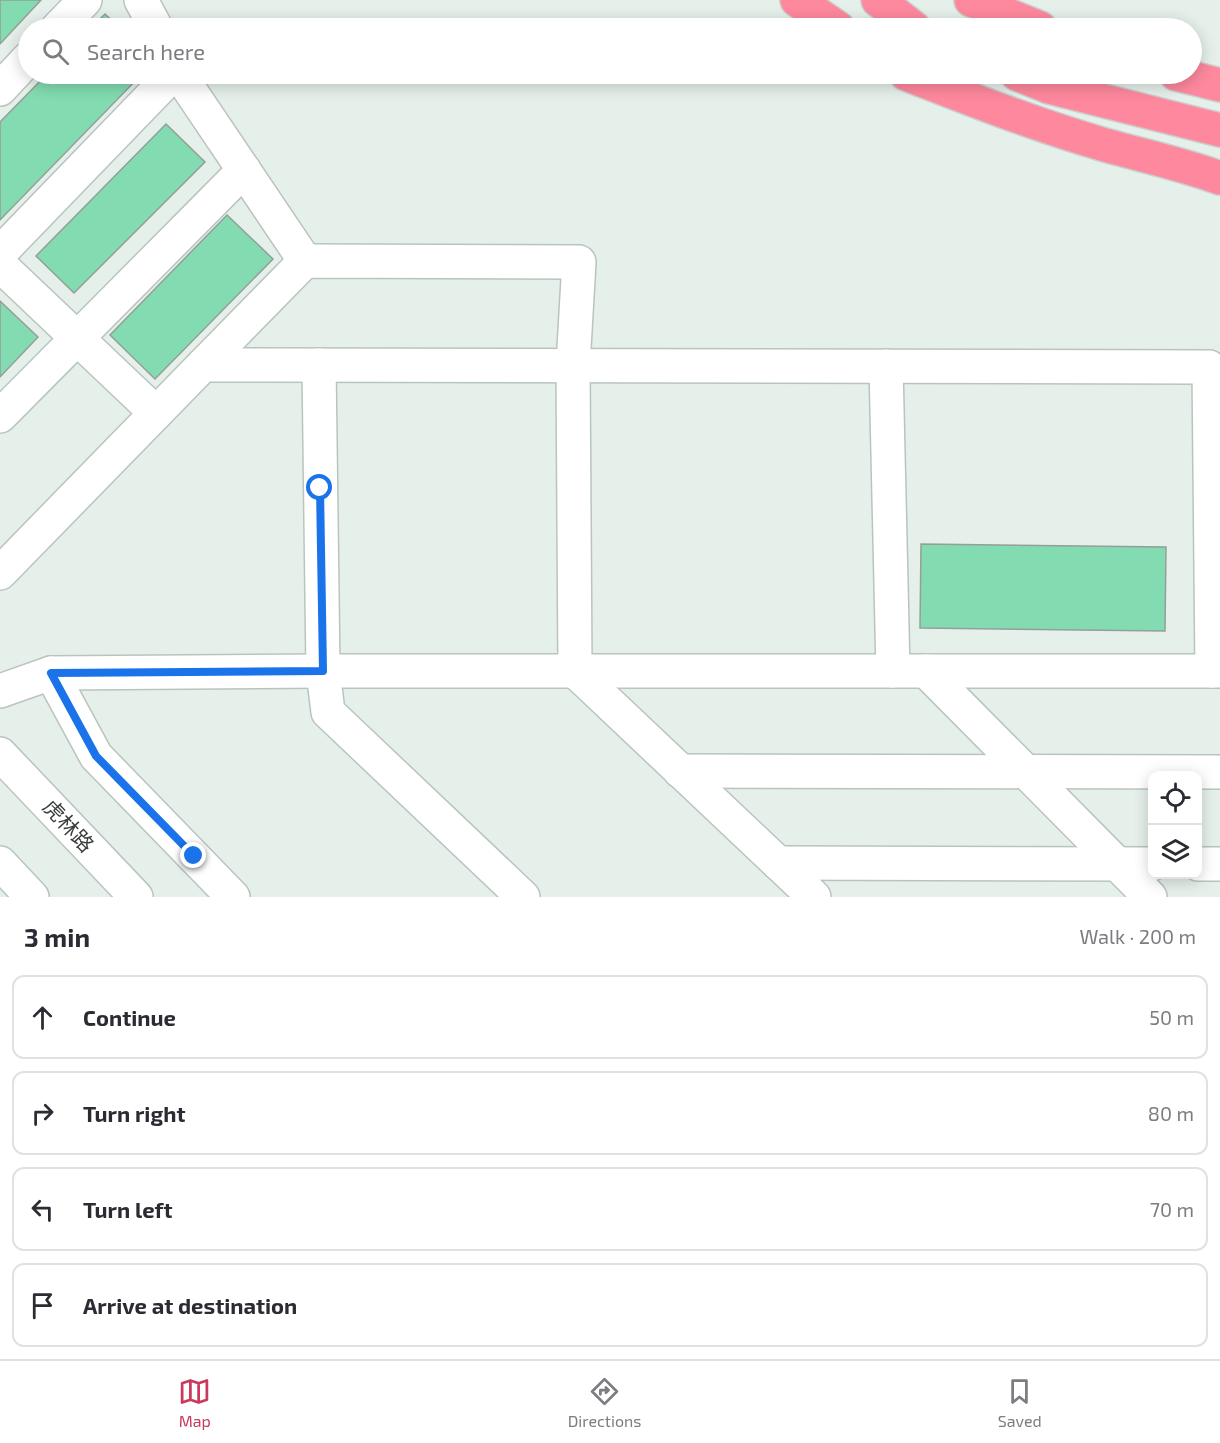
<!DOCTYPE html>
<html lang="en">
<head>
<meta charset="utf-8">
<style>
  body { margin:0; font-family:"Exo 2","Noto Sans SC",sans-serif; background:#f7f7f7; color:#2b2b33 }
  .controls { position:absolute; right:18px; bottom:18px; display:grid; overflow:hidden; border-radius:12px; box-shadow:0 3px 15px #0003 }
  .controls button { width:54px; height:54px; display:grid; place-items:center; padding:0; border:0; border-bottom:2px solid #e1e1e2; background:#fff; color:#2b2b33; font:30px sans-serif }
  .stop { position:absolute; width:18px; height:18px; margin:-14px; border:4px solid #1a73e8; border-radius:50%; background:#fff }
  .stop.end { background:#1a73e8; border-color:#fff; box-shadow:0 2px 6px #0008 }
  .list { margin:0; padding:0; list-style:none }
  h2 { display:flex; justify-content:space-between; align-items:center; height:78px; margin:0; padding:0 24px; font-size:26px }
  h2 small { font-size:20px; font-weight:400; color:#7c7c81 }
  .list li { display:grid; grid-template-columns:39px 1fr auto; gap:18px; align-items:center; box-sizing:border-box; height:84px; margin:0 12px 12px; padding:0 12px; border:2px solid #e1e1e2; border-radius:12px }
  .list b { display:block; font-size:22px; white-space:nowrap }
  .list em { font-size:20px; font-style:normal; color:#7c7c81 }
  .icon { flex:none; width:33px; height:33px; fill:none; stroke:currentColor; stroke-width:2; stroke-linecap:round; stroke-linejoin:round }
  .map { position:relative; flex:none; width:1220px; height:897px; overflow:hidden }
  .search { position:absolute; background:#fff; box-shadow:0 3px 15px #0003; left:18px; right:18px; top:18px; height:66px; display:flex; align-items:center; gap:15px; box-sizing:border-box; padding:0 21px; border-radius:33px; color:#7c7c81; font-size:22px }
  .sheet { height:462px; background:#fff }
  nav { display:flex; justify-content:space-around; align-items:center; box-sizing:border-box; height:84px; border-top:2px solid #e1e1e2; background:#fff; font-size:16px; color:#7c7c81 }
  nav a { display:grid; justify-items:center; gap:3px }
  nav .on { color:#c93a5e }
  .map>svg:first-child { display:block }
  .building { fill:#82dbb1; stroke:#959e99; stroke-width:1.5 }
  .lines { fill:none; stroke-linecap:round; stroke-linejoin:round }
  .minor-casing { stroke:#bac4bf; stroke-width:36 }
  .highway-casing { stroke:#cccdcc; stroke-width:36 }
  .minor { stroke:#fff; stroke-width:33 }
  .highway { stroke:#fe889d; stroke-width:33 }
  .route { stroke:#1a73e8; stroke-width:8 }
  .labels { text-anchor:middle; stroke-width:4.5; stroke-linejoin:round; paint-order:stroke }
  .street-label { font-size:21px; fill:#393d3b; stroke:#fff }
</style>
</head>
<body>
<div class="map">
<svg width="1220" height="897" viewBox="0 0 1220 897">
  <rect width="100%" height="100%" fill="#e6f0ea"/>
  <g class="building">
    <path d="M0,0h41l-41,44z"/>
    <path d="M105,14l15,14h-29z"/>
    <path d="M47,74h95l-142,146v-98z"/>
    <path d="M166,124l39,38 -131,131 -38,-37z"/>
    <path d="M227,215l46,44 -118,120 -45,-44z"/>
    <path d="M0,301l38,36 -38,40z"/>
    <path d="M921,544l245,3 -1,84 -245,-3z"/>
  </g>
  <g class="lines">
    <g class="minor-casing">
      <g id="minor">
        <path d="M141,0l15,28"/>
        <path d="M58,28l27,-28"/>
        <path d="M179,74l126,187"/>
        <path d="M0,89l28,-30"/>
        <path d="M0,253l173,-179"/>
        <path d="M0,265l156,148"/>
        <path d="M203,365l102,-104 274,1 -6,103 2,306 239,226"/>
        <path d="M319,365l4,306 5,41 195,185"/>
        <path d="M886,366l7,305"/>
        <path d="M0,416l244,-246"/>
        <path d="M0,573l203,-208 1006,2 3,304"/>
        <path d="M926,671l224,226"/>
        <path d="M51,673l45,83 137,141"/>
        <path d="M0,691l51,-18 272,-2h897"/>
        <path d="M0,754l136,143"/>
        <path d="M680,771l540,1"/>
        <path d="M0,863l32,34"/>
        <path d="M778,863l374,1"/>
        <path d="M1198,864h22"/>
      </g>
    </g>
    <g class="highway-casing">
      <g id="highway">
        <path d="M797,0l41,28"/>
        <path d="M878,0l36,28"/>
        <path d="M971,0l69,28"/>
        <path d="M906,74c66,26 131,51 199,71 39,11 77,19 115,33"/>
        <path d="M1017,74l32,13 171,43"/>
        <path d="M1176,74l44,11"/>
      </g>
    </g>
    <use href="#minor" class="minor"/>
    <use href="#highway" class="highway"/>
  </g>
  <g class="lines">
    <path class="route" d="M194,856l-98,-100 -45,-83 272,-2 -3,-183"/>
  </g>
  <g class="labels">
    <g class="street-label">
      <text transform="translate(68 826) rotate(47)" y="7">虎林路</text>
    </g>
  </g>
</svg>
<div class="controls">
<button><svg class="icon" aria-label="locate" viewBox="0 0 24 24"><circle cx="12" cy="12" r="6"/><path d="M12 2v4M12 18v4M2 12h4M18 12h4"/></svg></button>
<button><svg class="icon" aria-label="layers" viewBox="0 0 24 24"><path d="M12 4l9 5-9 5-9-5zM3 14l9 5 9-5"/></svg></button>
</div>
<div class="stop" style="left:320px;top:488px"></div>
<div class="stop end" style="left:194px;top:856px"></div>
<div class="search"><svg class="icon" aria-label="search" viewBox="0 0 24 24"><circle cx="10" cy="10" r="6"/><path d="M15 15l6 6"/></svg>Search here</div>
</div>
<section class="sheet">
<h2>3 min<small>Walk · 200 m</small></h2>
<ul class="list">
<li><svg class="icon" aria-label="ahead" viewBox="0 0 24 24"><path d="M12 20V5M6 11l6-6 6 6"/></svg><div><b>Continue</b></div><em>50 m</em></li>
<li><svg class="icon" aria-label="right" viewBox="0 0 24 24"><path d="M7 20v-9h11M14 6l5 5-5 5"/></svg><div><b>Turn right</b></div><em>80 m</em></li>
<li><svg class="icon" aria-label="left" viewBox="0 0 24 24"><path d="M17 20v-9H6M10 6l-5 5 5 5"/></svg><div><b>Turn left</b></div><em>70 m</em></li>
<li><svg class="icon" aria-label="arrive" viewBox="0 0 24 24"><path d="M6 21V4h12l-3 4 3 4H6"/></svg><div><b>Arrive at destination</b></div></li>
</ul>
</section>
<nav>
<a class="on"><svg class="icon" aria-label="map" viewBox="0 0 24 24"><path d="M3 6l6-2 6 2 6-2v14l-6 2-6-2-6 2zM9 4v14M15 6v14"/></svg>Map</a>
<a><svg class="icon" aria-label="directions" viewBox="0 0 24 24"><path d="M12 3l9 9-9 9-9-9zM9 14v-3h6M13 9l2 2-2 2"/></svg>Directions</a>
<a><svg class="icon" aria-label="saved" viewBox="0 0 24 24"><path d="M7 4h10v16l-5-4-5 4z"/></svg>Saved</a>
</nav>
</body>
</html>
